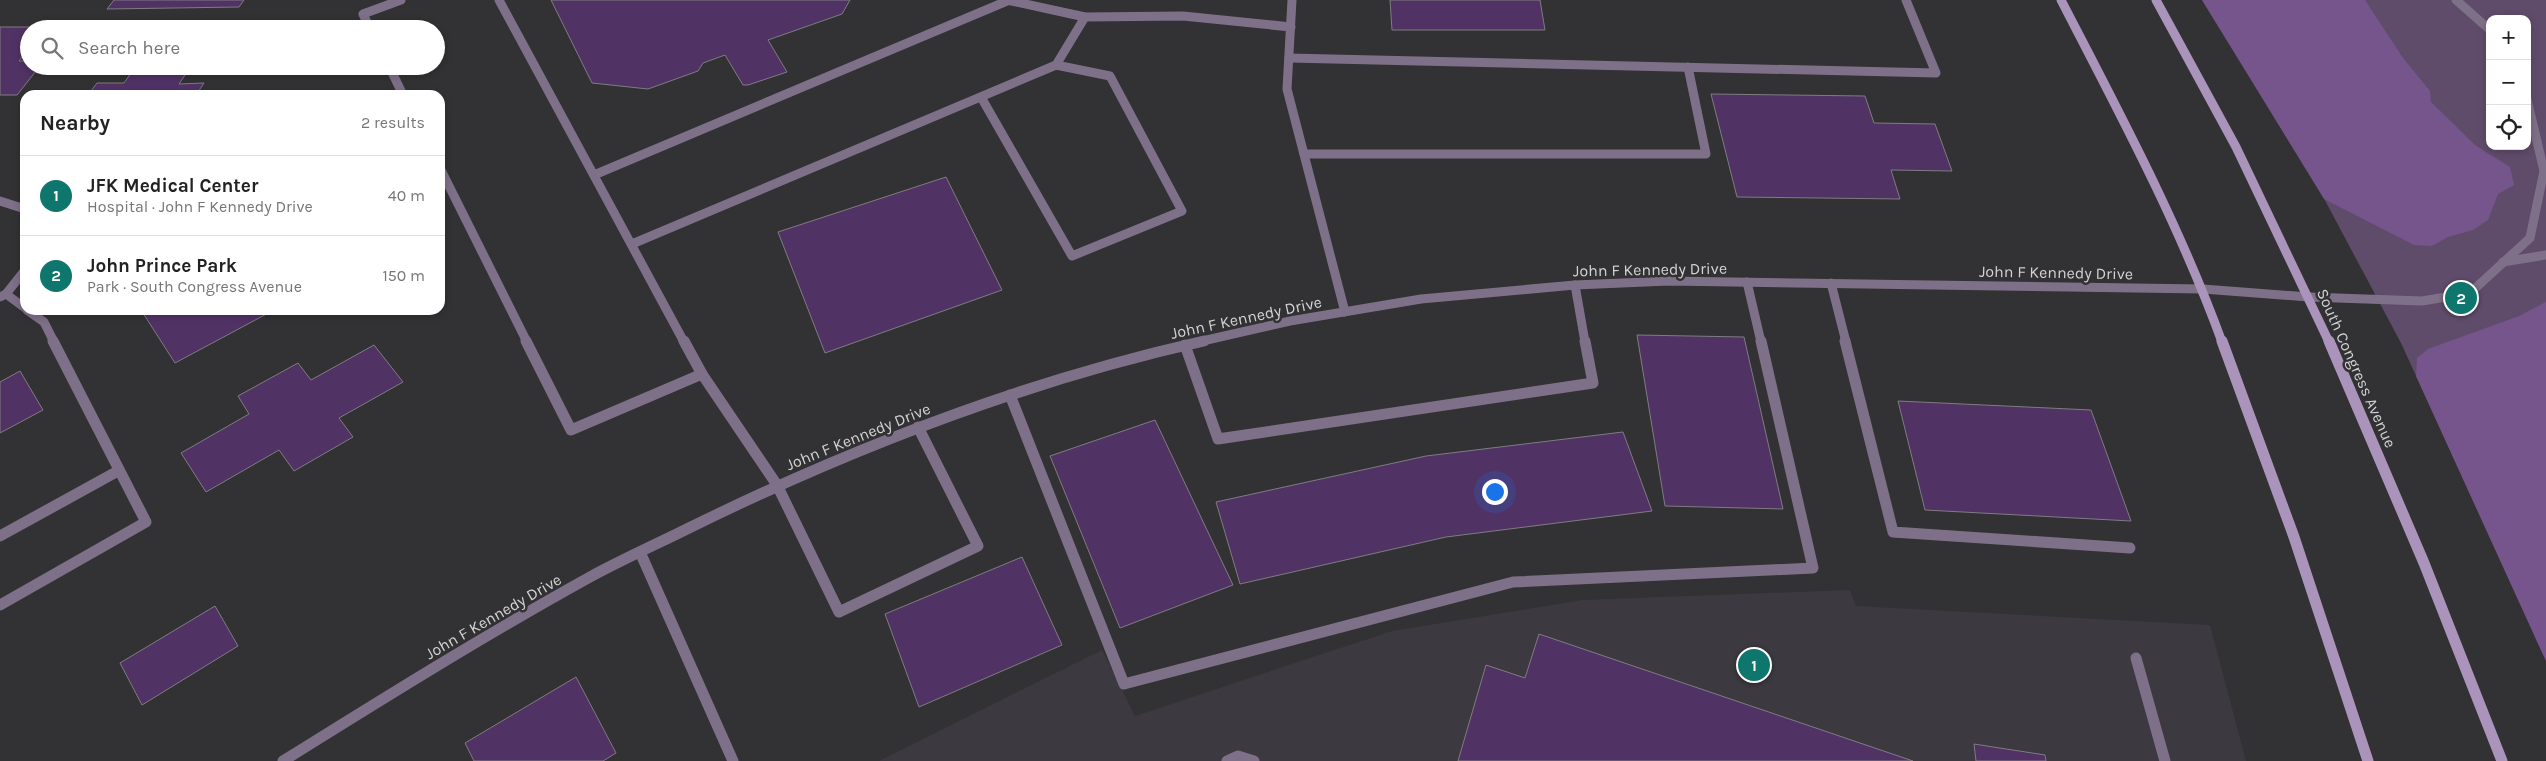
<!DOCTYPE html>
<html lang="en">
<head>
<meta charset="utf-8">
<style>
  body { margin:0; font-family:Karla,sans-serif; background:#f2f2f2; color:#222 }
  .controls { position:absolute; right:15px; top:15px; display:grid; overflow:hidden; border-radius:10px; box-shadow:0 2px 8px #0003 }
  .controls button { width:45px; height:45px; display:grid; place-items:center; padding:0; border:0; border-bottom:1px solid #e0e0e0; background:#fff; color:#222; font:25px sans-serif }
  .you { position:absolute; left:1494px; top:491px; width:18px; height:18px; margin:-12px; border:4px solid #fff; border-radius:50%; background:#1a73e8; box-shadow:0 0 0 8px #1a73e833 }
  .badge { display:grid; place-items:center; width:32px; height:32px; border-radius:50%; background:#0f766e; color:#fff; font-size:16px; font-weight:700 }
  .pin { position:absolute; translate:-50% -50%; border:2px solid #fff; box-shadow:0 1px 5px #0006 }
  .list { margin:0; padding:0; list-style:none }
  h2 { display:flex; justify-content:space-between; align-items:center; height:65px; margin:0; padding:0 20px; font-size:21px }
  h2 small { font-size:16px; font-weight:400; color:#767676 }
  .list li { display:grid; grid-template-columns:32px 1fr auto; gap:15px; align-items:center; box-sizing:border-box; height:80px; padding:0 20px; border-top:1px solid #e0e0e0 }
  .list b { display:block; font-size:19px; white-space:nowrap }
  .list p { margin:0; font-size:16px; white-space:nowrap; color:#767676 }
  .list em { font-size:16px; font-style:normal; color:#767676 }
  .icon { flex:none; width:28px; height:28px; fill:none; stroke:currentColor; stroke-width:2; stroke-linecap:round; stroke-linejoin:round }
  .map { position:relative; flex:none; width:2546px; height:761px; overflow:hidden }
  .search { position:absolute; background:#fff; box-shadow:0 2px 8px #0003; left:20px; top:20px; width:425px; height:55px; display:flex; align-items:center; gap:12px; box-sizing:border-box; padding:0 18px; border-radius:28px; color:#767676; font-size:19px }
  .panel { position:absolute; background:#fff; box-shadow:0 2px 8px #0003; left:20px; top:90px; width:425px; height:225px; border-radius:15px }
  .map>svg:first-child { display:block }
  .built { fill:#3d3940 }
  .green { fill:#5f4c6b; fill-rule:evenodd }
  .forest { fill:#75558b }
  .building { fill:#513265; stroke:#7e7d80 }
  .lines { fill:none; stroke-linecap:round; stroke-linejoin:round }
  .lane-far1 { stroke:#7f7089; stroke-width:9 }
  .lane { stroke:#7f7089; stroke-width:11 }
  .street-far1 { stroke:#7f7089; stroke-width:9 }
  .street { stroke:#7f7089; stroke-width:11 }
  .secondary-far1 { stroke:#ab94bb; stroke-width:9 }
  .secondary { stroke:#ab94bb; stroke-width:11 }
  .labels { text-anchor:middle; stroke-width:5; stroke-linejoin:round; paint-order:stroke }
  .street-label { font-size:16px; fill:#d3d3d4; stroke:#323133 }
</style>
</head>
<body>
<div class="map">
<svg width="2546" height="761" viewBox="0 0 2546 761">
  <rect width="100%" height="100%" fill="#323133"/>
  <path class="built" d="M1850,590l6,16 354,19 36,136h-1367l223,-111 33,66 257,-85 191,-31z"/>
  <path class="green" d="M2202,0h344v661l-145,-318 -81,-152zM2490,19h37v127h-37z"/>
  <g class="forest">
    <path d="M2202,0h163l38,58 27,33 1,11 44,43 35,22 4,18 -16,9 -10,26 -15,10 -25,7 -16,9 -18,-1 -90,-46z"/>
    <path d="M2546,302v359l-130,-285 1,-18 11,-9 91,-33z"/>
  </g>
  <g class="building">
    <path d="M114,0h130l-5,7 -132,2z"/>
    <path d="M551,0h299l-8,14 -74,26 19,32 -39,13h-5l-18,-30 -22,8 -5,8 -50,18 -56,-6z"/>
    <path d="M1390,0h150l5,30h-153z"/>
    <path d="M0,27h46l-17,2v19l-10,13h10v5h11l-23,29h-17z"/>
    <path d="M136,66h55l-12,18 25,-1 -8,12h-108l9,-12h27z"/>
    <path d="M1711,94l154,2 9,27 61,1 17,47 -61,-1 9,29 -163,-2z"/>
    <path d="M946,177l56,113 -177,63 -47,-121z"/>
    <path d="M141,310h133l-99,53z"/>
    <path d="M1637,335l107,2 39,172 -118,-3z"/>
    <path d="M374,345l29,37 -64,36 14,19 -59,34 -15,-21 -73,42 -25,-39 68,-39 -11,-18 60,-33 13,17z"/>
    <path d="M20,371l23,39 -43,23v-51z"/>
    <path d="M1898,401l193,9 40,111 -206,-11z"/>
    <path d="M1155,420l78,165 -113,43 -70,-172z"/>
    <path d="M1623,432l29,79 -206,26 -206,47 -24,-82 210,-46z"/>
    <path d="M1022,557l40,88 -143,62 -34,-93z"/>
    <path d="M215,606l23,40 -96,59 -22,-42z"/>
    <path d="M1539,634l374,127h-455l28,-96 39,13z"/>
    <path d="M576,677l40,76 -13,8h-129l-9,-18z"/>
    <path d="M1974,744l71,11 1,6h-70z"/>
  </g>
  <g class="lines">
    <g class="lane-far1">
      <path d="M499,0l185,342"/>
      <path d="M1007,0l78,17 98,-1 108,11"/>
      <path d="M1292,0l-5,89 58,223"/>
      <path d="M2456,0l34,30"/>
      <path d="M370,29l-7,-15 38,-14"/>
      <path d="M1289,58l647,15 -30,-73"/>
      <path d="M389,66l14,29"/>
      <path d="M981,97l91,159 110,-45 -72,-135 -54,-11"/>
      <path d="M1304,154h402l-18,-87"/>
      <path d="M440,168l87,174"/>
      <path d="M594,175l413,-174"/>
      <path d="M0,201l25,8"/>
      <path d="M632,244l424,-179 29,-48"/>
      <path d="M2503,262l43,-7"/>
      <path d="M1747,282l14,60"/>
      <path d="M1831,283l15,59"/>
      <path d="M1575,285l10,57"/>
      <path d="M6,294l19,14"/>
      <path d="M2309,297l113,4 48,-8 60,-55 14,-67 -17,-72"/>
      <path d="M27,310l17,12 10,20"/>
    </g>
    <g class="lane">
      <path d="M526,341l45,89 131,-56 75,111 62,127 139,-66 -60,-119"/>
      <path d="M684,341l18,33"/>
      <path d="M1845,341l48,191 237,16"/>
      <path d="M1185,345l33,94 375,-56 -8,-42"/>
      <path d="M1010,395l114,289 389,-102 300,-14 -52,-227"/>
      <path d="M0,536l118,-65"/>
      <path d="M640,552l93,209"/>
      <path d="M0,605l146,-83 -93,-181"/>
      <path d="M2136,658l29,103"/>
      <path d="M1227,761l11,-5 16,5"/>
    </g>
    <g class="street-far1">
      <path d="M0,297l6,-3 19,-24"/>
      <path d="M1198,342l92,-21 131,-22 154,-14 94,-4 534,8 106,8"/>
    </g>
    <path class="street" d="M283,761c101,-63 202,-126 307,-184 33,-18 67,-33 101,-50 163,-80 334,-146 513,-186"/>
    <g class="secondary-far1">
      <path d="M2061,0c58,112 118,224 161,342"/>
      <path d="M2156,0l80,147 93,195"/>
    </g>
    <g class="secondary">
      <path d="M2222,341l72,196 74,224"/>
      <path d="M2329,341l95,222 78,198"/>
    </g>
  </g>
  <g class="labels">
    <g class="street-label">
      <text transform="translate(1650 269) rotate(-1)" y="6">John F Kennedy Drive</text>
      <text transform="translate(2056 272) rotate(1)" y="6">John F Kennedy Drive</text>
      <text transform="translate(1246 317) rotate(-12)" y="6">John F Kennedy Drive</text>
      <text transform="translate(2357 368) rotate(66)" y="6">South Congress Avenue</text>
      <text transform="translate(858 436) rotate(-22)" y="6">John F Kennedy Drive</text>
      <text transform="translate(493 616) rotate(-30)" y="6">John F Kennedy Drive</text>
    </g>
  </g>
</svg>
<div class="controls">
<button>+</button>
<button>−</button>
<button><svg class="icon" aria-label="locate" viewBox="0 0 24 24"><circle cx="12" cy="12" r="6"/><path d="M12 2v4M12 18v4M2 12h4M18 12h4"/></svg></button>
</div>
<div class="you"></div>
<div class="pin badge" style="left:1754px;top:665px">1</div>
<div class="pin badge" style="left:2461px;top:298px">2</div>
<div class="search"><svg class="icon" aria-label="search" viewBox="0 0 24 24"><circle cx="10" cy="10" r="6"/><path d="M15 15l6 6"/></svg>Search here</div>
<section class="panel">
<h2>Nearby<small>2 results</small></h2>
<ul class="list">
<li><span class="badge">1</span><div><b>JFK Medical Center</b><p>Hospital · John F Kennedy Drive</p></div><em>40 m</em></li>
<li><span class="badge">2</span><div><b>John Prince Park</b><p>Park · South Congress Avenue</p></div><em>150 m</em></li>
</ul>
</section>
</div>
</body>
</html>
